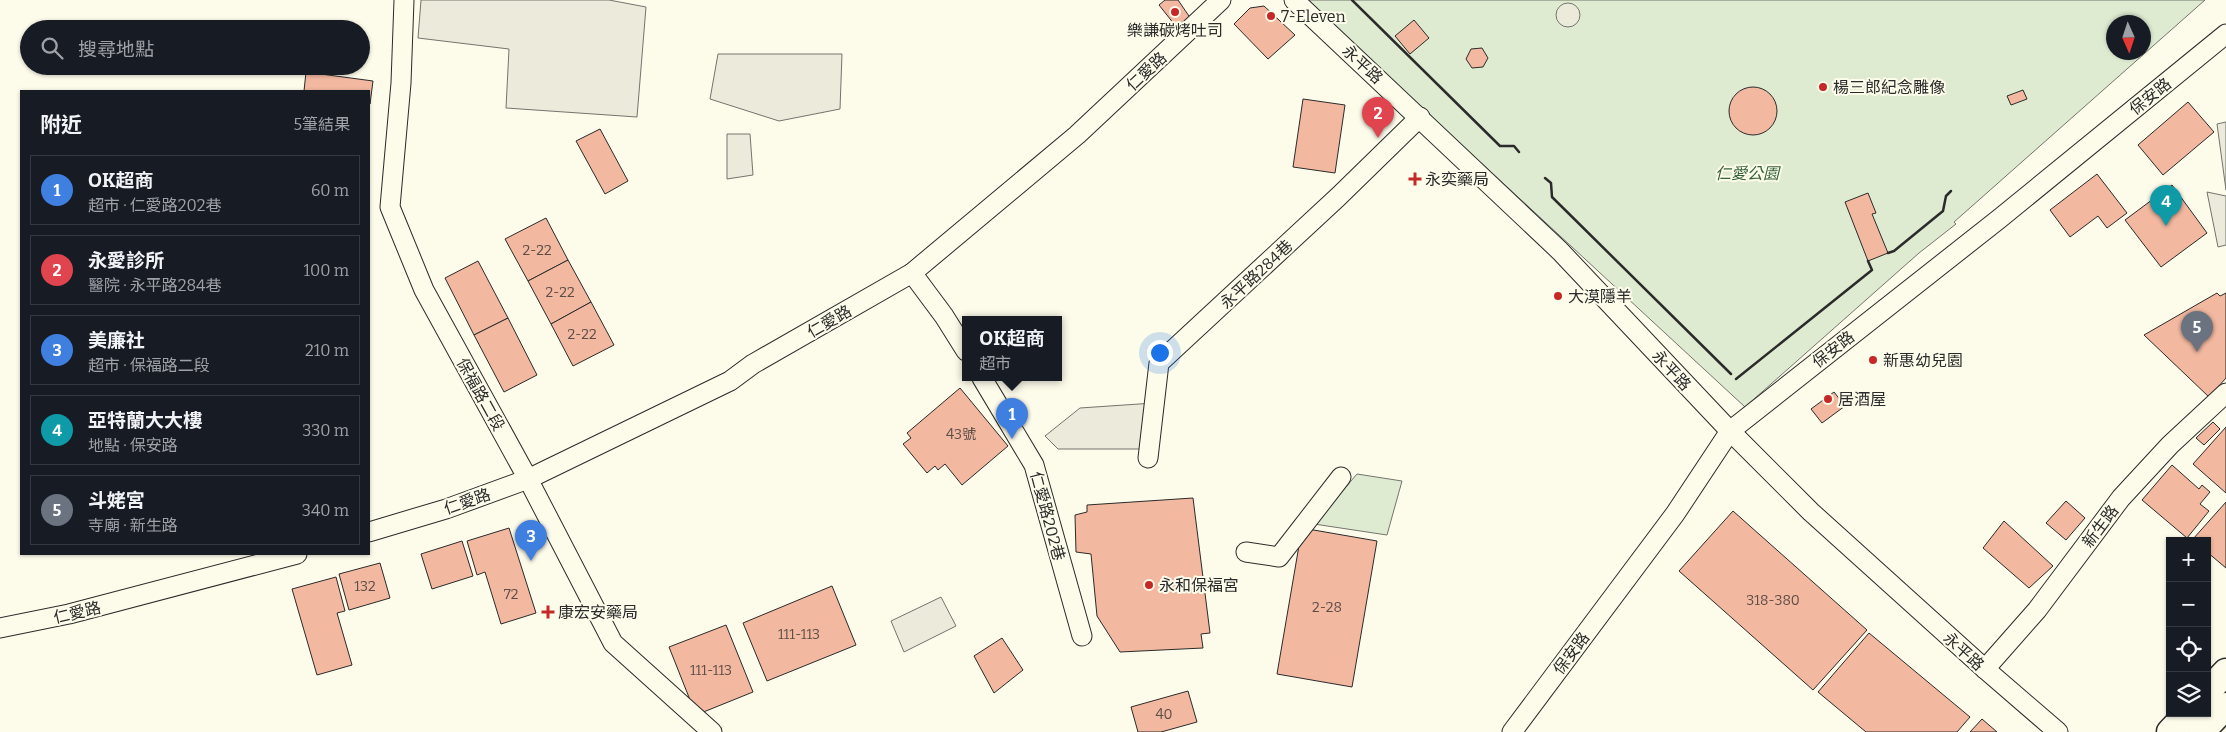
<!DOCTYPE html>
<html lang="zh-TW">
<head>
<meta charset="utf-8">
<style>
  body { margin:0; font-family:Bitter,"Noto Sans TC",serif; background:#242831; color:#f1f3f6 }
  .controls { position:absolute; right:15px; bottom:15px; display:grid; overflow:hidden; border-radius:0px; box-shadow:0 1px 4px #0004 }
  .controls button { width:45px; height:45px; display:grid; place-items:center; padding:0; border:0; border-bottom:1px solid #363941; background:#171b24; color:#f1f3f6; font:25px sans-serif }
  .compass { position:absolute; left:2106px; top:15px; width:45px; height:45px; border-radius:50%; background:#171b24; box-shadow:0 1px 4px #0004; rotate:177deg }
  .you { position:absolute; left:1159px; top:352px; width:18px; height:18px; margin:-12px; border:4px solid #fff; border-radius:50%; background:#1a73e8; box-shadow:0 0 0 8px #1a73e833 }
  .badge { display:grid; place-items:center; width:32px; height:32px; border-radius:50%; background:#1a73e8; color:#fff; font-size:16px; font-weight:700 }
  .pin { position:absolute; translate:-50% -41px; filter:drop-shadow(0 1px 2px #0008) }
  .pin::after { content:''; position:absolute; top:26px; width:18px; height:15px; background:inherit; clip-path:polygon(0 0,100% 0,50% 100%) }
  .popup { position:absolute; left:962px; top:316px; width:100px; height:65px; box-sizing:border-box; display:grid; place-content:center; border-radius:0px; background:#171b24; filter:drop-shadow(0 1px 4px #0005); font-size:16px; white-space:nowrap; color:#9ea1a6 }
  .popup b { font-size:19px; color:#f1f3f6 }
  .popup::after { content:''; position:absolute; left:50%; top:100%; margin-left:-10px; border:10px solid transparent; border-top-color:#171b24 }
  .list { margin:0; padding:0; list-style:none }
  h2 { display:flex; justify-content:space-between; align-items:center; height:65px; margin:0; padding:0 20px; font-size:21px }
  h2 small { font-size:16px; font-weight:400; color:#9ea1a6 }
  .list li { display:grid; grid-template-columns:32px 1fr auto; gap:15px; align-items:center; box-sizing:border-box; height:70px; margin:0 10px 10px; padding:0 10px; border:1px solid #363941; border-radius:0px }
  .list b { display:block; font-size:19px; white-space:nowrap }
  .list p { margin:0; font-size:16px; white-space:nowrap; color:#9ea1a6 }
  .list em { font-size:16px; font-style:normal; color:#9ea1a6 }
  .icon { flex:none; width:28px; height:28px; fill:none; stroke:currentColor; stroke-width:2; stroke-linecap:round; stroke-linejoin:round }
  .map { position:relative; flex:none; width:2226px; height:732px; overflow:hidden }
  .search { position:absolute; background:#171b24; box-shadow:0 1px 4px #0004; left:20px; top:20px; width:350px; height:55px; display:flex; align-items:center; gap:12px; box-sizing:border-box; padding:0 18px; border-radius:28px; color:#9ea1a6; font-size:19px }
  .panel { position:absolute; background:#171b24; box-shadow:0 1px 4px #0004; left:20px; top:90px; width:350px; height:465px; border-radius:0px }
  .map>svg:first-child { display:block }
  .green { fill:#deebd1; stroke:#74746e; fill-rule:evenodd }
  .parking { fill:#eceadb; stroke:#74746e }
  .building { fill:#f2b8a0; stroke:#2b2b2b }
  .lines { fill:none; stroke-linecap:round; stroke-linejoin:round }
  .minor-casing { stroke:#2b2b2b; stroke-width:21 }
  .secondary-casing { stroke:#2b2b2b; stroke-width:29 }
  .minor { stroke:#fdfbea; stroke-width:19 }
  .secondary { stroke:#fdfbea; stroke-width:26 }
  .wall { stroke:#2b2b2b; stroke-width:2.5 }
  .poi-dot { fill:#c62828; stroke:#fdfbea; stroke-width:2 }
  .labels { text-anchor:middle; stroke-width:4; stroke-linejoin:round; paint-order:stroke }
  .number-label { font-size:14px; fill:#5d4e48 }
  .poi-label { font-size:16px; fill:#2b2b2b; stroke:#fdfbea; text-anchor:start }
  .street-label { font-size:16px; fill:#2b2b2b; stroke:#fdfbea }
  .park-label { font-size:16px; font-style:italic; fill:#34623c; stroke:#fdfbea }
</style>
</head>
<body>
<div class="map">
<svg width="2226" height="732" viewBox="0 0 2226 732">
  <rect width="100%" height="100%" fill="#fdfbea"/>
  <g class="green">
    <path d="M1305,0h900l-251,222 2,2 -37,29 -174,154zM2114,22h30v30h-30z"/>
    <path d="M1357,474l45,7 -15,54 -73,-11z"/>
  </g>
  <g class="parking">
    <path d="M421,0h188l37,7 -9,110 -131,-9 3,-59 -91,-11z"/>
    <circle cx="1568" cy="15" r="12"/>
    <path d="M718,54h124l-2,55 -61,12 -69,-22z"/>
    <path d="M2226,122v68l-9,-66z"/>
    <path d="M727,134h23l3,41 -26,4z"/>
    <path d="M2207,192l19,4v49l-8,2z"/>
    <path d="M1154,403v46h-96l-13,-13 35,-28z"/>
    <path d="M941,597l15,29 -52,26 -13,-31z"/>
  </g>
  <g class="building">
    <path d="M1165,0h13l13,19 -13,10 -19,-24z"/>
    <path d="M1264,6l31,29 -27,24 -34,-35 16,-16z"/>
    <path d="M1414,20l15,18 -19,16 -15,-18z"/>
    <path d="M1482,48l6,10 -5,9 -11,1 -6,-9 5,-10z"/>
    <path d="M306,72l67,9 -3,23 -1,-13h-65z"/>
    <circle cx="1753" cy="111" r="24"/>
    <path d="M2023,90l4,9 -16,6 -4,-9z"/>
    <path d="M1303,99l42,6 -10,68 -42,-6z"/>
    <path d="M2188,102l26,30 -51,43 -25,-30z"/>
    <path d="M600,129l28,52 -23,13 -29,-53z"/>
    <path d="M2097,174l30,39 -20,15 -9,-12 -28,21 -20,-27z"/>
    <path d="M2172,185l35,48 -46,34 -36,-47z"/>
    <path d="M1868,193l8,20 -4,1 16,39 -20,8 -23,-59z"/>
    <path d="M546,218l22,42 -40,21 -23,-42z"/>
    <path d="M568,260l23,42 -40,22 -23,-43z"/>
    <path d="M478,261l30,57 -34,17 -29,-57z"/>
    <path d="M2217,293l3,3 6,-3v85l-17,19 -65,-62z"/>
    <path d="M591,302l23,43 -41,21 -22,-42z"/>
    <path d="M508,318l29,57 -33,17 -30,-57z"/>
    <path d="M960,388l48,58 -46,39 -17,-21 -7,6 -3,-4 -8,7 -24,-29 8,-6 -4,-5z"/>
    <path d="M1834,392l11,14 -23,17 -11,-14z"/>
    <path d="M2213,422l7,7 -16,16 -8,-7z"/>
    <path d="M2226,427v66l-33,-29z"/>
    <path d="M2172,465l27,24 3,-4 8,7 -10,12 9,7 -22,27 -45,-38z"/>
    <path d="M1193,498l17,135 -9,1 2,14 -83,4 -23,-36 -6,-62 -15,-2 -1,-37 12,-3v-7z"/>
    <path d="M2066,501l19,17 -19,22 -20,-17z"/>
    <path d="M2226,502v66l-19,-16v-11l-14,-2z"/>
    <path d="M1733,511l134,119 -54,60 -134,-119z"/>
    <path d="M2004,521l49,45 -24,22 -46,-40z"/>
    <path d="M509,528l27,85 -35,11 -16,-52 -8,3 -10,-34z"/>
    <path d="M1302,528l75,13 -25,146 -75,-13z"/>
    <path d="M462,541l11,35 -41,13 -11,-35z"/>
    <path d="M380,563l10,35 -41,12 -10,-36z"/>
    <path d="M336,577l9,34 -8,2 15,52 -35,10 -25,-86z"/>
    <path d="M832,586l24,59 -89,36 -24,-58z"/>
    <path d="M726,625l27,67 -57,23 -27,-68z"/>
    <path d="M1869,633l101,84 -13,15h-91l-48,-40z"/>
    <path d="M1002,638l21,32 -29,23 -20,-37z"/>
    <path d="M1188,691l9,31 -36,10h-23l-7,-25z"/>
    <path d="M1982,719l15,13h-27z"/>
  </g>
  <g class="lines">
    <g class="minor-casing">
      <g id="minor">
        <path d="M404,0l-3,83 -11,124 34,83 104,189 85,164 99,89"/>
        <path d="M1294,0l266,251 170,180 81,81 174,157 73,63"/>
        <path d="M912,273l32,43 22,35"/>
        <path d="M982,378l52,87 48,171"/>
        <path d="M1148,458l11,-95 179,-166 82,-80"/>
        <path d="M369,532l77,-23 82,-30 202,-98 23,-17 159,-91 165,-138 144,-135"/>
        <path d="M1246,552l33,5 62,-80"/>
        <path d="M0,628l69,-14 228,-60"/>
        <path d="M1985,669l52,-59 84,-112 49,-53 56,-52"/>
        <path d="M1512,732l163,-218 55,-83 269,-212 227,-185"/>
      </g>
    </g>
    <g class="secondary-casing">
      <g id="secondary">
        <path d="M2207,692l19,-20"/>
        <path d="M2170,732l18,-19"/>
        <path d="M2201,732l25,-26"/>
      </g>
    </g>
    <use href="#minor" class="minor"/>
    <use href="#secondary" class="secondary"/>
    <g class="wall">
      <path d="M1352,0l148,146h14l5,6"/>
      <path d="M1545,178l6,5 1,14 179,177"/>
      <path d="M1888,253l6,-2 49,-40 3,-15 5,-5"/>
      <path d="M1736,379l136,-109 -4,-9"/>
    </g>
  </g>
  <g class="poi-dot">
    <circle cx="1175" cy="12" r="5"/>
    <circle cx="1271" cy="16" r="5"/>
    <circle cx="1823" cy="87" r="5"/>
    <path d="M1412.5 171.5h5v5h5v5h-5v5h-5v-5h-5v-5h5z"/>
    <circle cx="1558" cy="296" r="5"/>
    <circle cx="1873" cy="360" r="5"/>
    <circle cx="1828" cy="399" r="5"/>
    <circle cx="1149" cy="585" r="5"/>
    <path d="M545.5 604.5h5v5h5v5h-5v5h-5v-5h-5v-5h5z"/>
  </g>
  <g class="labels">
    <g class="number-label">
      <text x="537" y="255">2-22</text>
      <text x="560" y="297">2-22</text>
      <text x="582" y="339">2-22</text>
      <text x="961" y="439">43號</text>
      <text x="365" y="591">132</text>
      <text x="511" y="599">72</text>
      <text x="1773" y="605">318-380</text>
      <text x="1327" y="612">2-28</text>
      <text x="799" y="639">111-113</text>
      <text x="711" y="675">111-113</text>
      <text x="1164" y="719">40</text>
    </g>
    <g class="poi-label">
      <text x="1281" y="22">7-Eleven</text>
      <text x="1175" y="36" text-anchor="middle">樂謙碳烤吐司</text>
      <text x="1833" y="93">楊三郎紀念雕像</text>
      <text x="1425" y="185">永奕藥局</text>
      <text x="1568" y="302">大漠隱羊</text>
      <text x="1883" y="366">新惠幼兒園</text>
      <text x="1838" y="405">居酒屋</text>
      <text x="1159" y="591">永和保福宮</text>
      <text x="558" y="618">康宏安藥局</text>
    </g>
    <g class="street-label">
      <text transform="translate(1363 64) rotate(43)" y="6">永平路</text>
      <text transform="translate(1146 71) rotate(-43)" y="6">仁愛路</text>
      <text transform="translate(2150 96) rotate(-39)" y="6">保安路</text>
      <text transform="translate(1256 274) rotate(-43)" y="6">永平路284巷</text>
      <text transform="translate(829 321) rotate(-30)" y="6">仁愛路</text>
      <text transform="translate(1833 349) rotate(-38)" y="6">保安路</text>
      <text transform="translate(1672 370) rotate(47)" y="6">永平路</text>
      <text transform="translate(481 394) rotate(61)" y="6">保福路二段</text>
      <text transform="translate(467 501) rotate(-19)" y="6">仁愛路</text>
      <text transform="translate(1048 516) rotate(75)" y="6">仁愛路202巷</text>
      <text transform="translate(2100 526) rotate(-53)" y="6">新生路</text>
      <text transform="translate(77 612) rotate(-13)" y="6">仁愛路</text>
      <text transform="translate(1964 651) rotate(42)" y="6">永平路</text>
      <text transform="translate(1571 653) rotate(-53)" y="6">保安路</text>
    </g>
    <g class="park-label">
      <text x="1747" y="179">仁愛公園</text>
    </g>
  </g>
</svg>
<div class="controls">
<button>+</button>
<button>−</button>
<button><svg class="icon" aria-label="locate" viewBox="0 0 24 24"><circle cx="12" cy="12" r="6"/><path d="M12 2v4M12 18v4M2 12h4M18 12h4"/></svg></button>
<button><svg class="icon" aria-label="layers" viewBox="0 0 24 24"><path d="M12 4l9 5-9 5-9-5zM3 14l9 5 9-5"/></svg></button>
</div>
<svg class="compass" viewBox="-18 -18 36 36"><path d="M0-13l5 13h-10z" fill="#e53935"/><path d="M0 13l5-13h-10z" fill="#9ea1a6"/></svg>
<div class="you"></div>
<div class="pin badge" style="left:1012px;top:439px;background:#3f7fe0">1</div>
<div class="popup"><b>OK超商</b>超市</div>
<div class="pin badge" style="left:1378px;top:138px;background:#e0444e">2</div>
<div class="pin badge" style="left:531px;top:561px;background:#3f7fe0">3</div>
<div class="pin badge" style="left:2166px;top:226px;background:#0f9aa8">4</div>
<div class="pin badge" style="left:2197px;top:352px;background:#6b7280">5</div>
<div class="search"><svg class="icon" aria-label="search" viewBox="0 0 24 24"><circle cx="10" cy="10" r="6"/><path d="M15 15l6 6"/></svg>搜尋地點</div>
<section class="panel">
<h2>附近<small>5筆結果</small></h2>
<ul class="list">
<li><span class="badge" style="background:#3f7fe0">1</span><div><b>OK超商</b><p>超市 · 仁愛路202巷</p></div><em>60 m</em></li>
<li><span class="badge" style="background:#e0444e">2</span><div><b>永愛診所</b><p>醫院 · 永平路284巷</p></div><em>100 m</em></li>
<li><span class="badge" style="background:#3f7fe0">3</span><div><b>美廉社</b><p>超市 · 保福路二段</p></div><em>210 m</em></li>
<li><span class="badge" style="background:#0f9aa8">4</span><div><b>亞特蘭大大樓</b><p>地點 · 保安路</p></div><em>330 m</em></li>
<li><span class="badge" style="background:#6b7280">5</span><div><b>斗姥宮</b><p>寺廟 · 新生路</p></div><em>340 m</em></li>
</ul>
</section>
</div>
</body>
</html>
